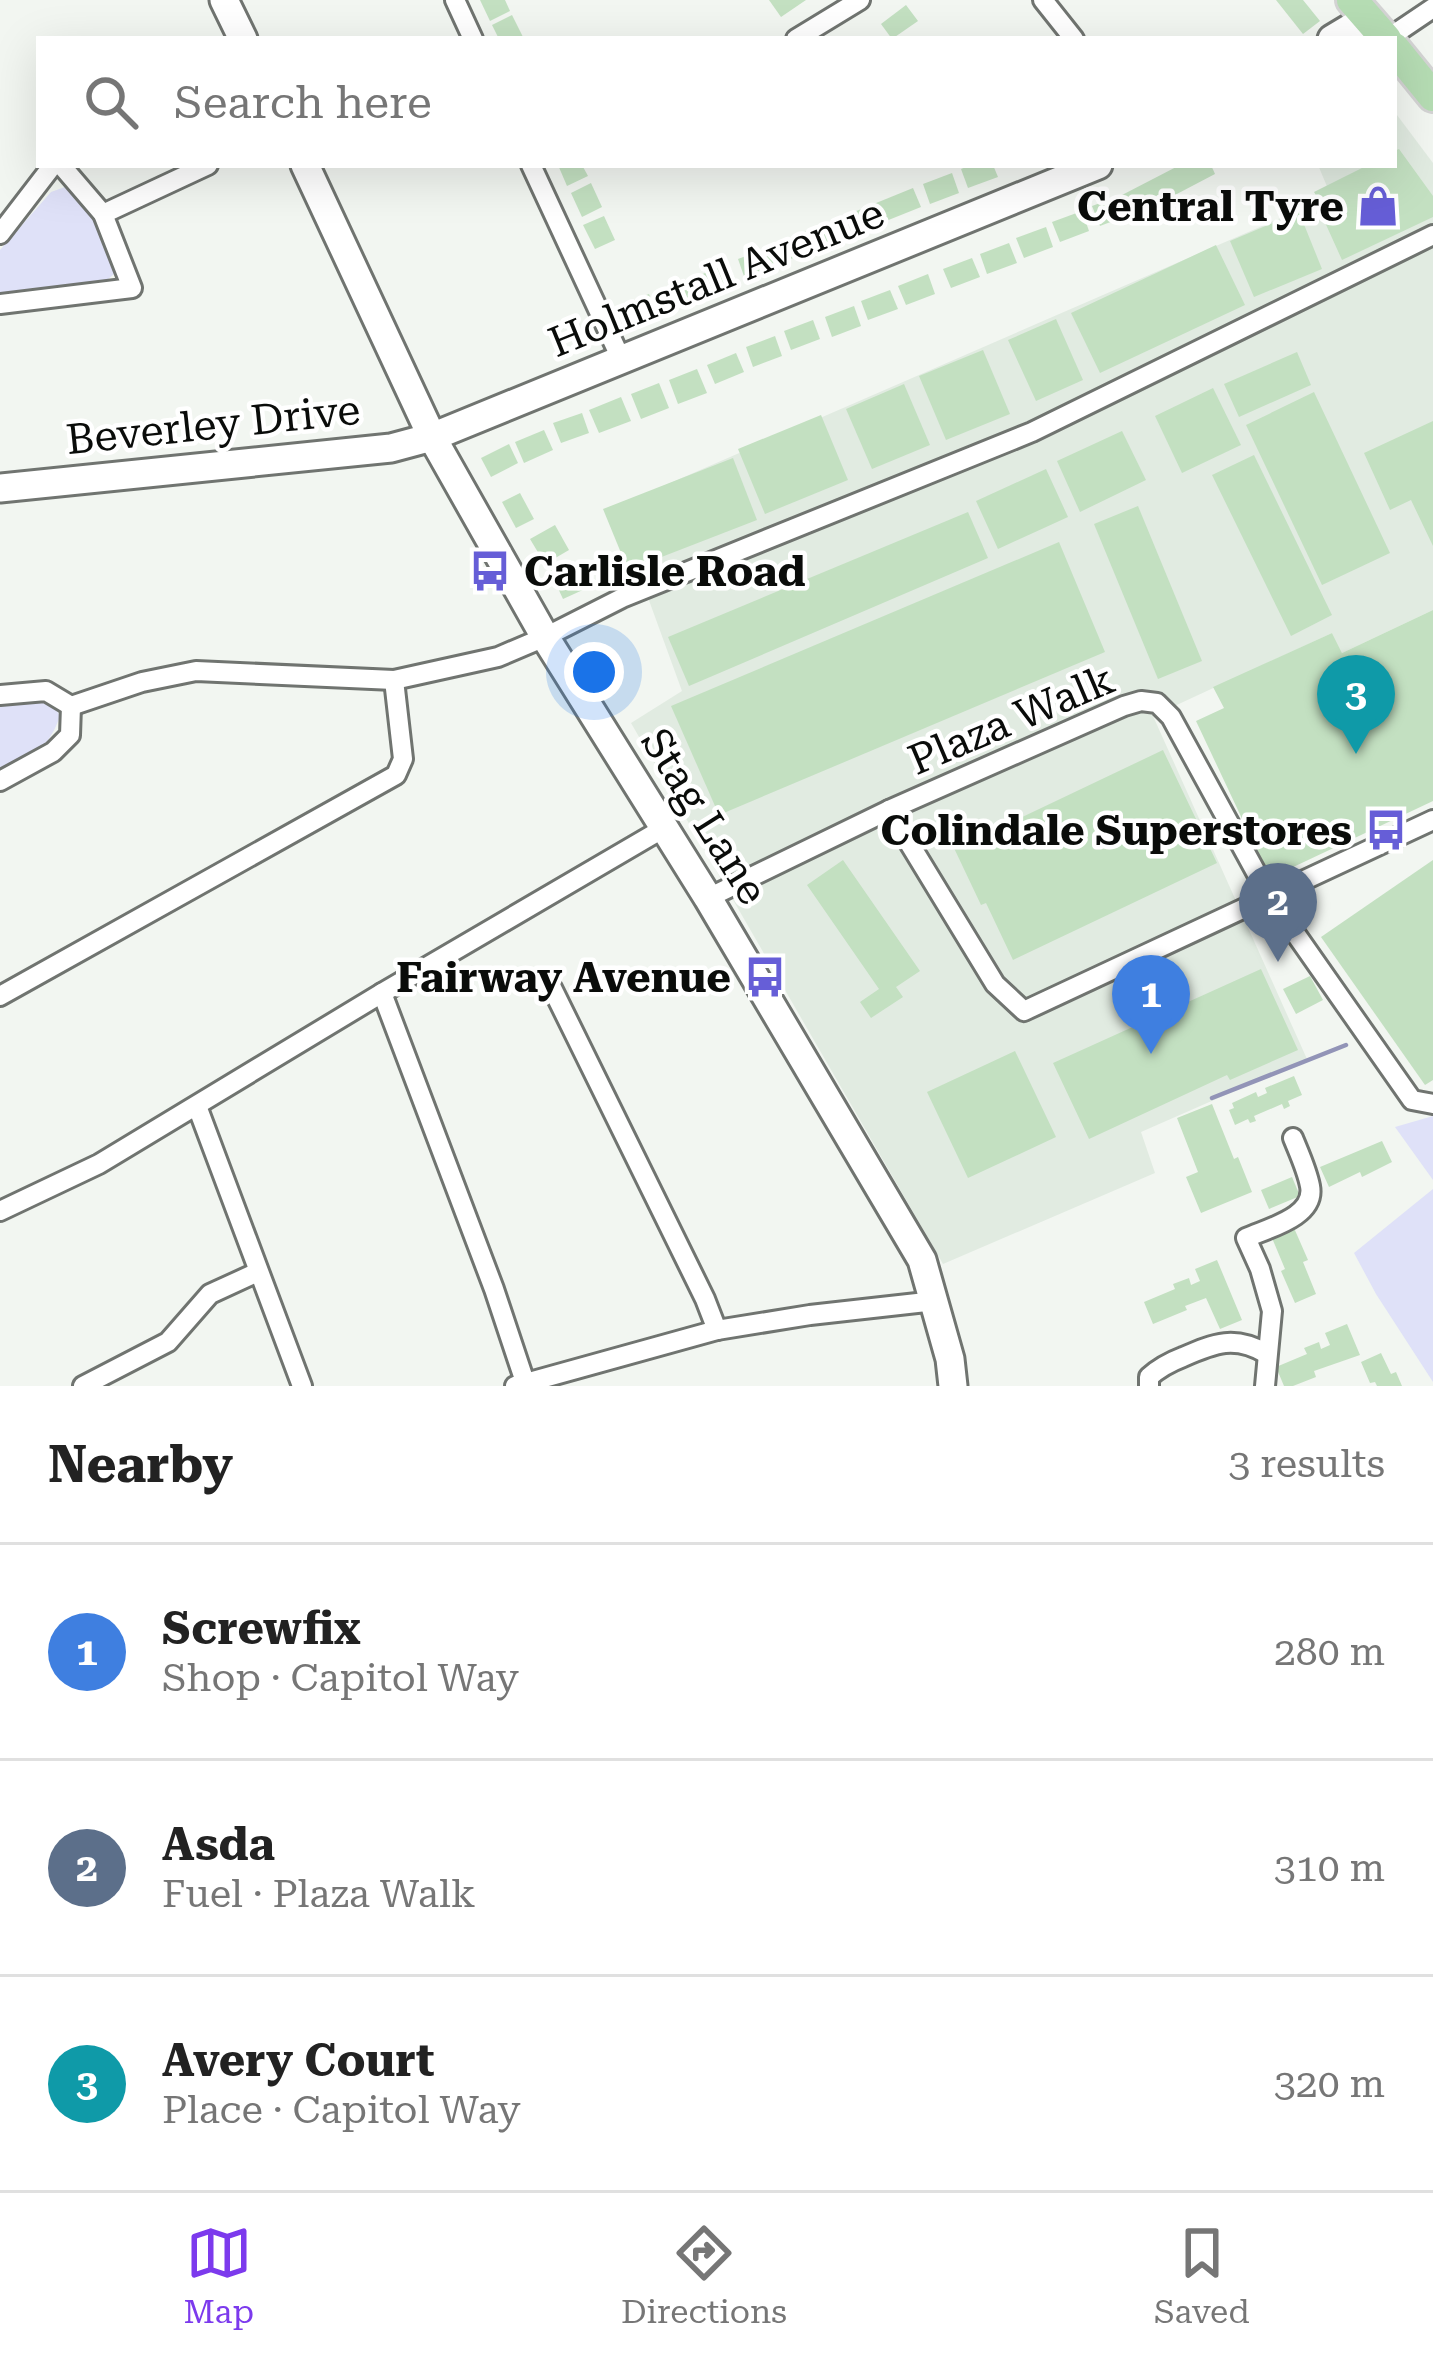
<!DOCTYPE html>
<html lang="en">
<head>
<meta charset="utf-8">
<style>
  body { margin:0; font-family:"Roboto Serif",serif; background:#f2f2f2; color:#222 }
  .you { position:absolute; left:594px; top:672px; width:42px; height:42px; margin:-30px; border:9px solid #fff; border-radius:50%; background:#1a73e8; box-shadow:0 0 0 18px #1a73e833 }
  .badge { display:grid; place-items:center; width:78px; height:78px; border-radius:50%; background:#7c3aed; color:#fff; font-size:39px; font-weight:700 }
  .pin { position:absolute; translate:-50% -99px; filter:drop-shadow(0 3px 6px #0008) }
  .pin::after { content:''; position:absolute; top:63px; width:42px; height:36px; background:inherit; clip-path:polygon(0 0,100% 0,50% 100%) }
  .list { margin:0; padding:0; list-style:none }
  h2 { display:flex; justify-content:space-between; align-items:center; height:156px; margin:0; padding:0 48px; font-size:51px }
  h2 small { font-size:39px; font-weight:400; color:#767676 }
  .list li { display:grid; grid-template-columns:78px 1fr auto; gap:36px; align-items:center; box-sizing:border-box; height:216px; padding:0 48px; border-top:3px solid #e0e0e0 }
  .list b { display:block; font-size:45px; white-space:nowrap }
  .list p { margin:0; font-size:39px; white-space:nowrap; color:#767676 }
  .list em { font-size:39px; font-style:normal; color:#767676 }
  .icon { flex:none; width:66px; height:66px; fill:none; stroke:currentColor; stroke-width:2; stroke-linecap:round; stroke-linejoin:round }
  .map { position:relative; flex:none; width:1433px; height:1386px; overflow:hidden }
  .search { position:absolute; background:#fff; box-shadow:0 12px 48px #0002; left:36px; right:36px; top:36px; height:132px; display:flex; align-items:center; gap:30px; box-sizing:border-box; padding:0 42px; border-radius:0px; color:#767676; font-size:45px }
  .sheet { height:804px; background:#fff }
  nav { display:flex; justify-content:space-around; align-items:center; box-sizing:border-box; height:168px; border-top:3px solid #e0e0e0; background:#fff; font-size:33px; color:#767676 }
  nav a { display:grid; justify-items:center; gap:6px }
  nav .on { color:#7c3aed }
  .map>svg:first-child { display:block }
  .built { fill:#e1ebe1 }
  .green { fill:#dfe1f8 }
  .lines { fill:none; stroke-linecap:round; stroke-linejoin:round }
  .stream { stroke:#9294b7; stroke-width:4.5 }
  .building { fill:#c3e0c1 }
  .street-casing { stroke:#707470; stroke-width:24 }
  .secondary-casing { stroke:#707470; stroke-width:33 }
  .primary-casing { stroke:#d3d3d3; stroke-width:36 }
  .street { stroke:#fff; stroke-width:18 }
  .secondary { stroke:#fff; stroke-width:27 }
  .primary { stroke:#b5dcb3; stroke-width:30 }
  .labels { text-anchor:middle; stroke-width:9; stroke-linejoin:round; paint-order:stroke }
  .poi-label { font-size:42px; font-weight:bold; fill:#0a0c0a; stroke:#fff; text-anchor:end }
  .street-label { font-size:42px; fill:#0a0c0a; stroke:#fff }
</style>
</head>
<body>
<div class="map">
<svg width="1433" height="1386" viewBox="0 0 1433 1386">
  <rect width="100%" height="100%" fill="#f2f6f1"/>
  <path class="built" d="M1394,111l39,52v447l-91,43 -10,-20 -179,83 154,343 -166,73 14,41 -212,91 -312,-541 51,-32 -67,-184 716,-311 -13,-31h76z"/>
  <g class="green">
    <path d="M65,187l11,3 26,42 12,42 -14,12 -100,10v-46l51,-58z"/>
    <path d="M37,697l15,5 8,14c-12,34 -28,41 -60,55v-68z"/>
    <path d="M1433,1116v64l-38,-53z"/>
    <path d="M1433,1189v193l-57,-88 -22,-41z"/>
  </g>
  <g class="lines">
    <path class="stream" d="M1212,1098l134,-53"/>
  </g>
  <g class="building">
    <path d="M480,0h25l5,11 -20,10z"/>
    <path d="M769,0h37l-25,17z"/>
    <path d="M1276,0h27l17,21 -17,13z"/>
    <path d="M906,5l12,16 -26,18 -11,-15z"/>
    <path d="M512,15l12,24h-25l-7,-14z"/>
    <path d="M1399,149l34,47v21l-91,43 -19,-42 5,-3 -14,-23 54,-27h26v-14z"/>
    <path d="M558,165h24l6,11 -21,10z"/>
    <path d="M971,165h22l5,12 -30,11 -7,-19z"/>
    <path d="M1180,165h31l4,9 -82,43 -11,-22z"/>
    <path d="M952,173l7,20 -29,11 -7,-20z"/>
    <path d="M591,183l11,24 -20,10 -11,-24z"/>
    <path d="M913,188l8,19 -60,24 -7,-19z"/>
    <path d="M1122,195l7,20 -29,11 -8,-20z"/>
    <path d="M1082,211l7,20 -29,11 -8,-20z"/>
    <path d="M1299,212l23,57 -68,28 -24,-56z"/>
    <path d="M604,216l11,24 -20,9 -12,-24z"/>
    <path d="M844,218l8,19 -29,11 -8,-20z"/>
    <path d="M1046,227l7,20 -29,11 -8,-20z"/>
    <path d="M807,231l8,19 -30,11 -7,-19z"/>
    <path d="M1009,243l8,20 -30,11 -7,-20z"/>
    <path d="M1216,245l29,60 -145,68 -29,-60z"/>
    <path d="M767,248l8,19 -30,12 -7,-20z"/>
    <path d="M972,258l8,19 -29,11 -8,-19z"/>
    <path d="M729,264l8,19 -30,12 -7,-20z"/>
    <path d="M928,274l7,20 -29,11 -8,-19z"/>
    <path d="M692,277l8,20 -30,11 -7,-20z"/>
    <path d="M890,290l8,19 -30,11 -7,-19z"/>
    <path d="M649,294l8,20 -30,11 -7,-20z"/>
    <path d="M854,306l7,20 -29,11 -7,-20z"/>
    <path d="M1056,319l27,61 -47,21 -28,-61z"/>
    <path d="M813,320l7,19 -29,11 -7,-19z"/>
    <path d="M775,336l7,20 -29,11 -7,-20z"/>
    <path d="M983,350l27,64 -64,26 -27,-64z"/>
    <path d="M1297,352l14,33 -72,32 -15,-33z"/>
    <path d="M736,353l8,19 -29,12 -8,-19z"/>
    <path d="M697,369l10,24 -29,11 -9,-24z"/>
    <path d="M659,383l10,25 -28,11 -10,-25z"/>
    <path d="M904,384l26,61 -58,24 -26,-60z"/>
    <path d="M1213,388l28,57 -59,28 -27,-57z"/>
    <path d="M1314,392l76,161 -68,32 -76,-160z"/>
    <path d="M621,397l10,24 -32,12 -10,-23z"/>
    <path d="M582,413l7,20 -28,10 -8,-20z"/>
    <path d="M821,415l27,65 -83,34 -27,-65z"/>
    <path d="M1433,421v125l-22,-46 -21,10 -26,-57z"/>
    <path d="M544,430l9,20 -29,13 -9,-21z"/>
    <path d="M1122,431l24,49 -66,32 -23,-51z"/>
    <path d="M509,444l9,19 -27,14 -10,-19z"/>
    <path d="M1254,455l78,160 -41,21 -79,-161z"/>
    <path d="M733,458l24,62 -129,50 -25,-61z"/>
    <path d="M1046,469l22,48 -70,32 -22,-48z"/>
    <path d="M520,493l14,26 -18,9 -14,-26z"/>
    <path d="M1138,506l64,155 -44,18 -64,-155z"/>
    <path d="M968,512l20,46 -299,128 -21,-49z"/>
    <path d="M555,525l14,25 -24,14 -15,-25z"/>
    <path d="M1059,542l46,110 -386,163 -48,-109z"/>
    <path d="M572,560l13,29 -22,10 -13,-28z"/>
    <path d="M1433,610v191l-163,77 -74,-157 28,-13 -11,-21 119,-54 10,20z"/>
    <path d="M1163,750l54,113 -204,97 -27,-57 -5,2 -37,-78 15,-8 11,23z"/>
    <path d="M843,860l77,111 -24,16 7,10 -32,21 -11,-16 19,-13 -72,-104z"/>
    <path d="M1433,860v220l-8,5 -104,-148z"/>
    <path d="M1261,969l37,81 -68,30 -3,-5 -138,64 -36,-76z"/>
    <path d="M1310,976l13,24 -27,14 -13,-25z"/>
    <path d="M1015,1051l41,86 -88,41 -41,-86z"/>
    <path d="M1294,1076l8,19 -14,6 2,5 -6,3 -2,-5 -28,12 2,5 -6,2 -2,-4 -13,6 -6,-15 5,-2 -2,-5 24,-11 2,5 9,-4 -2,-5z"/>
    <path d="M1212,1104l22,55 4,-2 14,35 -51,21 -15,-36 12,-5 -21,-54z"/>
    <path d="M1382,1141l10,21 -30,15 -2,-5 -31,15 -9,-20z"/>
    <path d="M1292,1177l8,19 -31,13 -8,-19z"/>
    <path d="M1294,1228l14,32 -5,2 13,32 -21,9 -14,-32 4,-2 -13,-31z"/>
    <path d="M1217,1260l25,60 -22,9 -14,-31 -21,8 2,4 -34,14 -9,-22 31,-13 -2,-5 16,-6 2,7 9,-4 -5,-12z"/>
    <path d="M1347,1324l13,31 -46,16 2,6 -23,9h-9l-8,-19 31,-13 -3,-6 15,-6 2,7 9,-4 -5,-12z"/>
    <path d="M1381,1353l10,21 5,-2 6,14h-25l-2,-4 -5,1 -9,-21z"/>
  </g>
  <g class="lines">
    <g class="street-casing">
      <g id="street">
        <path d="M455,0l18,39"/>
        <path d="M1043,0l31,39"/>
        <path d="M796,39l64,-39"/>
        <path d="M1387,39l46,-31"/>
        <path d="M531,165l91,196"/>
        <path d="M103,214l105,-49"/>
        <path d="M0,234l53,-69"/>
        <path d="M0,304l132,-16 -29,-74 -42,-49"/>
        <path d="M0,695l46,-4 25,15"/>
        <path d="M71,706l71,-24 54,-11 198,9 104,-23 47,-20 77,-39 410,-166 401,-197"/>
        <path d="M0,781l53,-29 17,-17 1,-29"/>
        <path d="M889,810l106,174 29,27 409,-191"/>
        <path d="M708,898l181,-88 235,-104 17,-5 16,2 14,14 98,179 143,204 21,4"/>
        <path d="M552,988l153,311 12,31"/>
        <path d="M382,993l112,296 31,93"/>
        <path d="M0,996l396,-221 7,-16 -9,-79"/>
        <path d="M197,1106l105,280"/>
        <path d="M0,1211l99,-47 283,-171 282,-165"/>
        <path d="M83,1386l85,-44 42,-48 48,-22"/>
        <path d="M515,1386l202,-56 93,-15 125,-14"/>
        <path d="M1149,1386v-9c11,-10 21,-15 34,-20 32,-14 52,-22 84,-3"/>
        <path d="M1265,1386l7,-75 -12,-42 -14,-31c22,-10 70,-21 64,-52 -3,-16 -11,-33 -17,-48"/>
      </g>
    </g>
    <g class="secondary-casing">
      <g id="secondary">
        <path d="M224,0l19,39"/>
        <path d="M1332,39l35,-21"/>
        <path d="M305,165l127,272 113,200 163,261 214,362 28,99 3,27"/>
        <path d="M0,488l391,-40 41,-11 666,-272"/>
      </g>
    </g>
    <g class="primary-casing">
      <g id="primary">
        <path d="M1352,0l34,39"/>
        <path d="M1394,48l39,48"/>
      </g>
    </g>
    <use href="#street" class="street"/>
    <use href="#secondary" class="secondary"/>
    <use href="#primary" class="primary"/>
  </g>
  <defs>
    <g id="shop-bare" transform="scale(3.24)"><path d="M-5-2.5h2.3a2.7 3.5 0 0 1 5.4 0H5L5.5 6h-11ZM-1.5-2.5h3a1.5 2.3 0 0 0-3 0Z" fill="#665ed7" stroke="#fff" stroke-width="2.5" paint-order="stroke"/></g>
    <g id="bus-bare" transform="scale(3.24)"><path d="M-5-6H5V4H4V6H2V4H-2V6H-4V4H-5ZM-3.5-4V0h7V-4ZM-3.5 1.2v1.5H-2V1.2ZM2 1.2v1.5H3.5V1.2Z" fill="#665ed7" stroke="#fff" stroke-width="2.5" paint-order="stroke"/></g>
  </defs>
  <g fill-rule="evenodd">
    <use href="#shop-bare" x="1378" y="206"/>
    <use href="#bus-bare" x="490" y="571"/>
    <use href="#bus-bare" x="1386" y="830"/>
    <use href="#bus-bare" x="765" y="977"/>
  </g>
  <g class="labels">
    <g class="poi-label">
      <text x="1344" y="221">Central Tyre</text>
      <text x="524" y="586" text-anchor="start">Carlisle Road</text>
      <text x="1352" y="845">Colindale Superstores</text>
      <text x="731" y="992">Fairway Avenue</text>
    </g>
    <g class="street-label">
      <text transform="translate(716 277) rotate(-22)" y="15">Holmstall Avenue</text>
      <text transform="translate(213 424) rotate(-6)" y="15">Beverley Drive</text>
      <text transform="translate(1011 719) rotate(-23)" y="15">Plaza Walk</text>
      <text transform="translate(705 816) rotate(58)" y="15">Stag Lane</text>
    </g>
  </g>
</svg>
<div class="you"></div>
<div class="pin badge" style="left:1151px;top:1054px;background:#3f7fe0">1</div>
<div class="pin badge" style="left:1278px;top:962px;background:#5c6f8a">2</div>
<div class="pin badge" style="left:1356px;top:754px;background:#0f9aa8">3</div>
<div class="search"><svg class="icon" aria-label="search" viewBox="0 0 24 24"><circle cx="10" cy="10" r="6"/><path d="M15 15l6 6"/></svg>Search here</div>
</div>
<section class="sheet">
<h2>Nearby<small>3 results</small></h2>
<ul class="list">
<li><span class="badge" style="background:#3f7fe0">1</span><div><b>Screwfix</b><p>Shop · Capitol Way</p></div><em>280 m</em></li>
<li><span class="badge" style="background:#5c6f8a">2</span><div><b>Asda</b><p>Fuel · Plaza Walk</p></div><em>310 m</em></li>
<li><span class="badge" style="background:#0f9aa8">3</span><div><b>Avery Court</b><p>Place · Capitol Way</p></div><em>320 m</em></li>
</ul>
</section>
<nav>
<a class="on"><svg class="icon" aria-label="map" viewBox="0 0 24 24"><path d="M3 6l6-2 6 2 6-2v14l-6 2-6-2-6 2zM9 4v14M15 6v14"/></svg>Map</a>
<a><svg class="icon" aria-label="directions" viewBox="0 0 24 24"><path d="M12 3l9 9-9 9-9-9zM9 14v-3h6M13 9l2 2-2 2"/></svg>Directions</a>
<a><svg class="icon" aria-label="saved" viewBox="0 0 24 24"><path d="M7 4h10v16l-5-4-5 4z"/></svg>Saved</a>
</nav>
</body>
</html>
